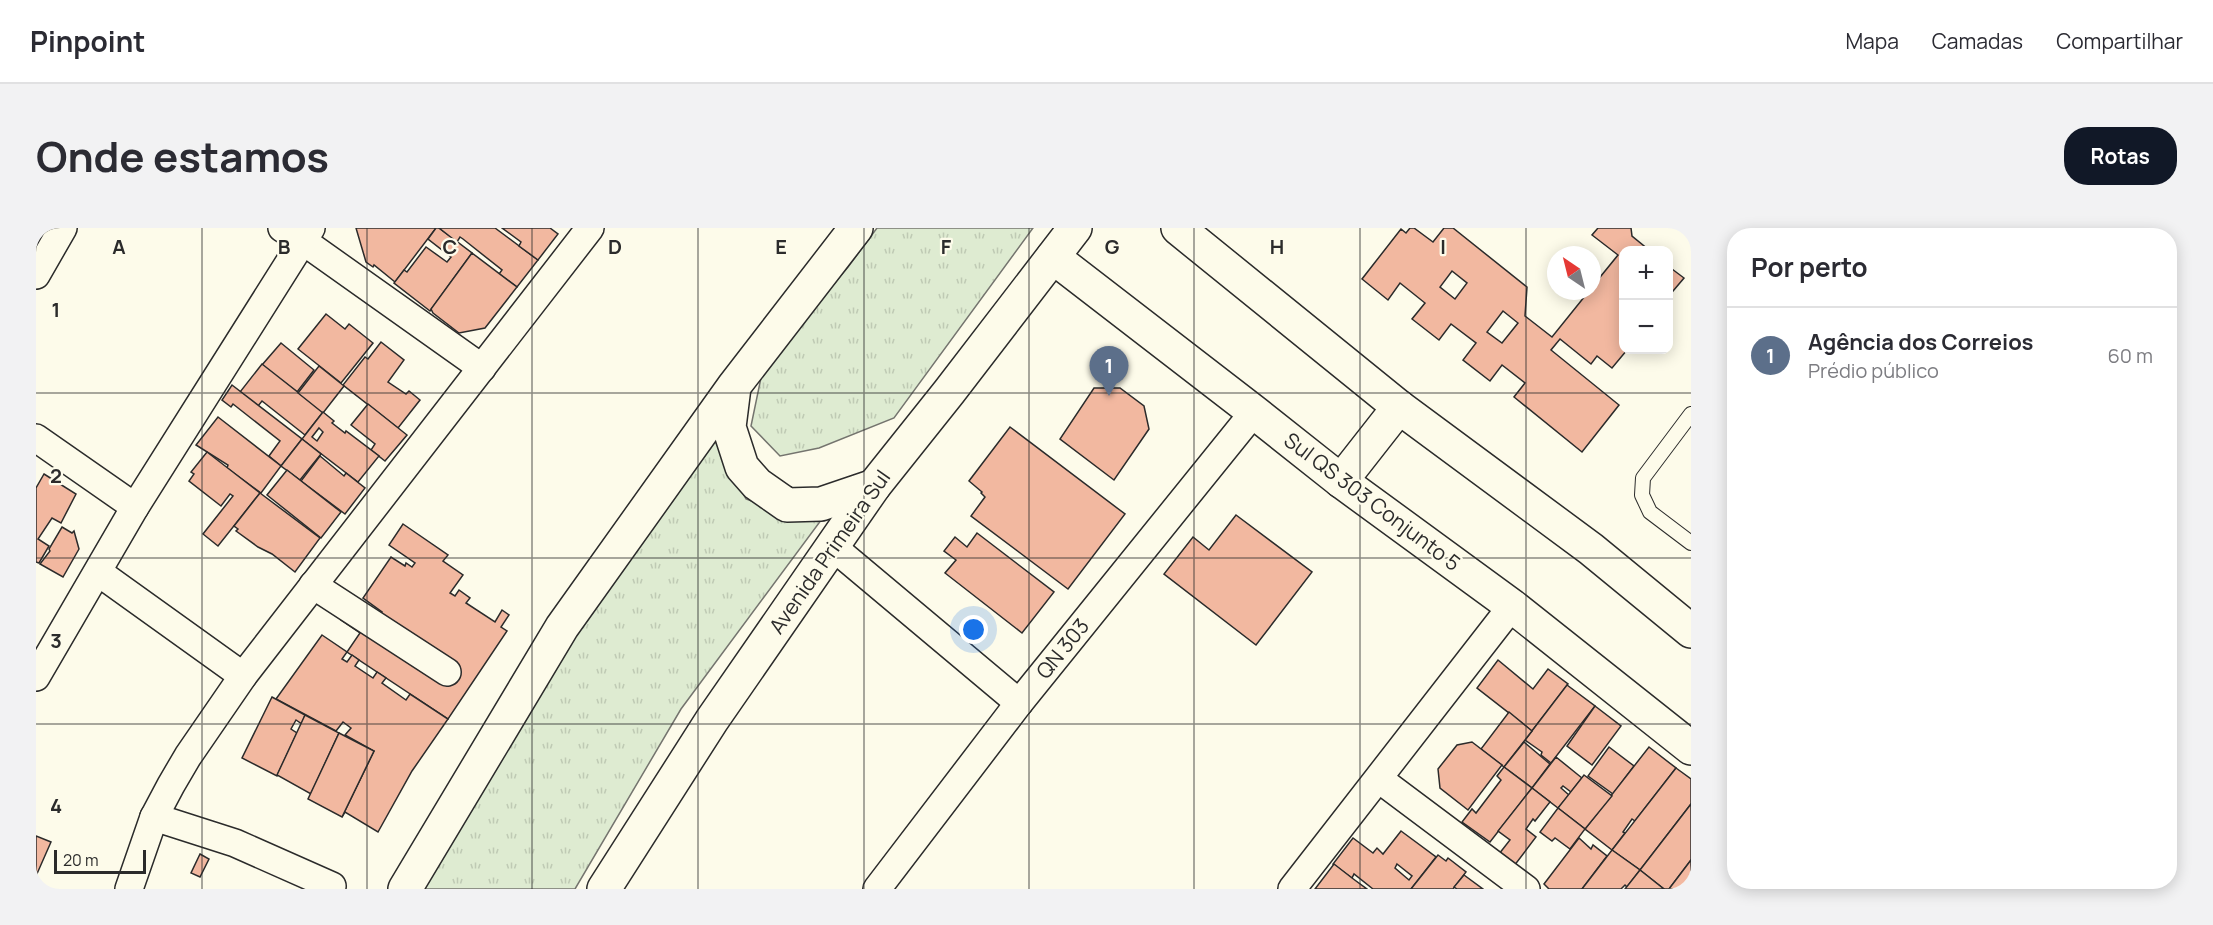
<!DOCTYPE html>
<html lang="pt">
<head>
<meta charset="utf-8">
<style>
  body { margin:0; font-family:Manrope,sans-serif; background:#f2f2f3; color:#2b2b33 }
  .controls { position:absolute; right:18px; top:18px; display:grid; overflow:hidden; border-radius:12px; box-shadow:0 3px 15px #0003 }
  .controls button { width:54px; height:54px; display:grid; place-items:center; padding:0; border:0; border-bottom:2px solid #e1e1e2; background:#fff; color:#2b2b33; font:30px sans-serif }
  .compass { position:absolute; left:1511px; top:18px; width:54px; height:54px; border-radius:50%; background:#fff; box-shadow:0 3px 15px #0003; rotate:325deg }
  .scale { position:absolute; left:18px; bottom:15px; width:92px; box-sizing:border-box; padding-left:6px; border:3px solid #2b2b2b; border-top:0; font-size:16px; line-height:21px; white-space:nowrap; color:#2b2b2b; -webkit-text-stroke:4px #fdfbea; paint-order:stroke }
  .you { position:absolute; left:938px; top:402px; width:21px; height:21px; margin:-15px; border:4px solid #fff; border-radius:50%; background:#1a73e8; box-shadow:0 0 0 9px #1a73e833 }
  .badge { display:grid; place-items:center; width:39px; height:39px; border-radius:50%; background:#111827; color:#fff; font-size:20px; font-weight:700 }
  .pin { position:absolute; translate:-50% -50px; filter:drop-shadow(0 2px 3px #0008) }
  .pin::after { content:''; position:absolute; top:32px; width:21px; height:18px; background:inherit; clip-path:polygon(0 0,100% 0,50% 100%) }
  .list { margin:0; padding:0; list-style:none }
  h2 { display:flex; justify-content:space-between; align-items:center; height:78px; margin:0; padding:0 24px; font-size:26px }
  h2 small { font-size:20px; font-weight:400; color:#7c7c81 }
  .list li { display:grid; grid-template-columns:39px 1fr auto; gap:18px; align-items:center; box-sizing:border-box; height:96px; padding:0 24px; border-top:2px solid #e1e1e2 }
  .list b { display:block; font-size:22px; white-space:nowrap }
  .list p { margin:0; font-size:20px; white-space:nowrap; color:#7c7c81 }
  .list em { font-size:20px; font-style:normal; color:#7c7c81 }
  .map { position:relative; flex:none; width:1655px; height:661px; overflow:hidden; border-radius:24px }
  header { display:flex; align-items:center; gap:36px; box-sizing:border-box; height:84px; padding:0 30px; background:#fff; border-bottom:2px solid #e1e1e2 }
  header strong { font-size:28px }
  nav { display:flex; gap:33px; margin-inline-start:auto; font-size:21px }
  .intro { display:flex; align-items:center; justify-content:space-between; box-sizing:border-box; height:144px; padding:0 36px }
  h1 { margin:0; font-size:42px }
  .button { padding:15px 27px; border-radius:24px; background:#111827; color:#fff; font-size:21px; font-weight:700 }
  main { display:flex; gap:36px; padding:0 36px }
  aside { flex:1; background:#fff; border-radius:24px; box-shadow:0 3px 15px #0003 }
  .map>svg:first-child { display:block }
  .grass { fill:url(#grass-tufts); stroke:#74746e; stroke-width:1.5 }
  .building { fill:#f2b8a0; stroke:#2b2b2b; stroke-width:1.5; fill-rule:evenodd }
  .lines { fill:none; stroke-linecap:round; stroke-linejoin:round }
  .service-casing { stroke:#2b2b2b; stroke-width:16 }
  .minor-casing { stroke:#2b2b2b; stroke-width:30 }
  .tertiary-casing { stroke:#2b2b2b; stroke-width:36 }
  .secondary-casing { stroke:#2b2b2b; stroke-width:36 }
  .service { stroke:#fdfbea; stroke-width:14 }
  .minor { stroke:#fdfbea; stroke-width:27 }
  .tertiary { stroke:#fdfbea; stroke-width:33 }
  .secondary { stroke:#fdfbea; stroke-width:33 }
  .grid { fill:none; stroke:#2b2b2b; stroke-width:1.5; stroke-opacity:0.55 }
  .labels { text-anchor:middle; stroke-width:4.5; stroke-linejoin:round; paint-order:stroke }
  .street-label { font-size:21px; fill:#2b2b2b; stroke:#fdfbea }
  .grid-label { font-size:20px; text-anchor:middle; font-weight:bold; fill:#2b2b2b; stroke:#fdfbea; stroke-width:4.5; stroke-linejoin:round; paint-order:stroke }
</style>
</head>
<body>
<header>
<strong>Pinpoint</strong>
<nav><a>Mapa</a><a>Camadas</a><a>Compartilhar</a></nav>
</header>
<div class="intro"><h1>Onde estamos</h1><a class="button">Rotas</a></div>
<main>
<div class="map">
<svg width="1655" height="661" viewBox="0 0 1655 661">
  <defs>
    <pattern id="grass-tufts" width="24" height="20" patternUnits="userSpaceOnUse" patternTransform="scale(1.5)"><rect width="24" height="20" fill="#deebd1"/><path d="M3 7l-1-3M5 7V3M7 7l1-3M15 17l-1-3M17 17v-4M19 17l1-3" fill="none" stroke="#bfcab4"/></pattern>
  </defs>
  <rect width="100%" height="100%" fill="#fdfbea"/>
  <g class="grass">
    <path d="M841,0h156l-139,190 -75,30 -39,8 -29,-30 12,-58 85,-101z"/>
    <path d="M679,213l31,58 41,15 49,-14 -155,209 -106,180h-157l165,-272z"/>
  </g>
  <g class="building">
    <path d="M320,0h80l-41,54 -21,-17 -1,2 -7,-5z"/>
    <path d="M400,0h3l33,25 -42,58 -36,-28 10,-13 3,2 19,-25 21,15 4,-5 -23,-18z"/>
    <path d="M403,0h56l43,32 -21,27 -18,-13 3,-4 -39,-31 -3,-2 -3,5z"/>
    <path d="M466,0h48l8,6 -20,26 -19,-14 2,-4z"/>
    <path d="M1374,0h4l19,14 11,-14h9l74,59 -2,29 27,21 37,-46h3v-4l26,-32 -26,-20 6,-7h33l1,8 17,14h-25v100h3l-15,18 -15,-12 -6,8 -31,-25 -9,11 68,55 -37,47 -68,-55 11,-14 -23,-18 -12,16 -27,-21 13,-17 -25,-19 -12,16 -27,-21 13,-16 -25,-20 -12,17 -26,-21 39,-50 5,4zM1416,43l15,12 -12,16 -15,-12zM1467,83l15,12 -16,20 -15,-11z"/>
    <path d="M436,25l45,34 -32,41 -26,5 -26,-20 -2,-4z"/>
    <path d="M1632,38l16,12 -16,19z"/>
    <path d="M290,86l19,15 4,-5 24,19 -32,40 -43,-34z"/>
    <path d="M345,114l23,18 -16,22 18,12 3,-3 11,9 -22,28 -55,-43 22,-28 3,2z"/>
    <path d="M245,115l33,27 -17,22 -35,-27z"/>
    <path d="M226,136l61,48 -18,23 -43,-34 -4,5 -18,-14z"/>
    <path d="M283,138l25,20 -21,27 -25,-20z"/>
    <path d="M196,157l70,54 -21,27 -12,-10 11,-15 -47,-37 -2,3 -9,-7z"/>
    <path d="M1058,160h26l24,18 5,23 -35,51 -54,-41z"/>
    <path d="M332,176l39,31 -22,26 -14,-11 4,-6 -24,-19z"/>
    <path d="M287,184l11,9 -2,2 13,10 1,-2 33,25 -21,26 -56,-43zM283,200l4,4 -6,9 -5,-4z"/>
    <path d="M182,189l63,49 -20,27 -34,-25 1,-3 -32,-20z"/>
    <path d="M974,199l115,87 -57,75 -97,-73 14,-19 -4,-4 1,-1 -13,-11z"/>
    <path d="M266,211l19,15 -21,26 -19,-14z"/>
    <path d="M171,224l53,41 -42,53 -15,-12 30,-38 -3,-2 -9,12 -32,-25 5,-7 -3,-2z"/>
    <path d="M284,228l24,20 2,-3 19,15 -20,26 -44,-33z"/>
    <path d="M251,242l54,42 -20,26 -54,-43z"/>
    <path d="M8,246l32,20 -15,29 -9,-5 -14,21 11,7 -10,17 -3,-1v-74z"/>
    <path d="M224,265l60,45 -25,34 -23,-18 -14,-7 -22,-16 2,-2 -4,-3z"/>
    <path d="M1200,287l76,57 -56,73 -92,-71 29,-37 16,13z"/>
    <path d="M367,296l45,31 -5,6 20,14 -13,18 5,3 4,-6 11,8 -4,5 29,19 7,-12 7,5 -8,12 6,4 -59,88 -101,-67 13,-19 -19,-13 14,-21 24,17 3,-4 -19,-14 28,-41 14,9 1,-3 6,4 3,-4 -26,-18z"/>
    <path d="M26,299l10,6 2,-2 5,18 -16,28 -23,-13 10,-13 -1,-2z"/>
    <path d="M941,305l77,59 -32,41 -77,-60 11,-13 -12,-9 11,-14 12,10z"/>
    <path d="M286,407l25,17 -5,7 5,3 5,-7 7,5 -4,6 18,12 4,-6 9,6 -4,5 24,17 4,-6 38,25 -36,52 -34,61 -33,-20 -3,5 32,-66 -29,-16 6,-7 -8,-6 -7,9 -60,-32z"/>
    <path d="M1462,432l35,29 15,-20 20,15 -36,47 -55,-43z"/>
    <path d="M1531,457l28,21 -44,57 -10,-8 1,-3 -17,-12z"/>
    <path d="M236,469l33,18 -3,9 -6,-4 -5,9 6,4 -20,43 -35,-18z"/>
    <path d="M1559,478l26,20 -29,39 -25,-19z"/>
    <path d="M1473,484l23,19 -28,36 -23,-18z"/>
    <path d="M269,487l34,18 -28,61 -34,-19z"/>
    <path d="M303,505l35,18 -32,66 -34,-18z"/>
    <path d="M1436,514l30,23 -34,45 -28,-22 -2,-19 19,-24z"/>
    <path d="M1488,514l26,22 -18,24 -28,-21z"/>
    <path d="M1573,519l25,19 -21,28 -25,-18z"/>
    <path d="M1613,519l27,21 -41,53 -3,-2 -9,13 2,1 -13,17 -27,-21z"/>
    <path d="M1520,529l26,21 -11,14 -8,-6 -2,2 8,7 -11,13 -26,-20z"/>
    <path d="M1468,539l28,21 -42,54 -28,-20 10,-13 4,4 25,-33 -4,-4z"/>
    <path d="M1640,540l15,11v25l-51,66 -28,-20z"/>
    <path d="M1548,547l28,21 -27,33 -27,-21z"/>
    <path d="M1496,560l18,14 -15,19 -2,-2 -7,10 10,8 -22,29 -15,-12 11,-14 -12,-9z"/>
    <path d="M1655,576v56l-22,29h-5l-24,-19z"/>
    <path d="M1522,580l27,21 -15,20 -15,-11 -3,3 -12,-9z"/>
    <path d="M1365,603l35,26 -25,32h-38l-19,-15 -2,4 -19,-14 20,-26 20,15 4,-5 6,6zM1361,636l15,12 -3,4 -14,-12z"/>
    <path d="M0,608l15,6 -15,34z"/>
    <path d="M1543,610l12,11 2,-4 14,11 -25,33h-33l-5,-5z"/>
    <path d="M1576,622l28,20 -13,17 -2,-2 -4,4h-39z"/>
    <path d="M164,626l9,5 -9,18 -9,-4z"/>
    <path d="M1402,627l8,6 2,-3 18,14 -13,17h-42z"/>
    <path d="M1655,632v29h-22z"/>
    <path d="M1298,636l18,14 15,11h-52z"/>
    <path d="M1604,642l24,19h-39z"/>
    <path d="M1428,647l19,14h-26l-3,-2z"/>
  </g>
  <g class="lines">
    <g class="service-casing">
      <path id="service" d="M1655,186l-48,64 -1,17 8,17 41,31"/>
    </g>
    <g class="minor-casing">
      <g id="minor">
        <path d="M246,0l21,13 179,127"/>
        <path d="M0,47l27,-47"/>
        <path d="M0,210l99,69"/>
        <path d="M797,319l186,156"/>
        <path d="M62,344l145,104"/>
        <path d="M277,357l134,87"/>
        <path d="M0,449l99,-170 176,-279"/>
        <path d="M1343,551l147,110"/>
        <path d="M118,589l81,26 97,43"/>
        <path d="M93,661l25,-72 17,-32 17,-29 55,-80 347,-448"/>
        <path d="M841,661l142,-186 235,-291"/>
        <path d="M1256,661l220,-283"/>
      </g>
    </g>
    <g class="tertiary-casing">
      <g id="tertiary">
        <path d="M1142,0l221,179 192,142 100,82"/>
        <path d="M1017,29l201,155 87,69 171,125 179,142"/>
        <path d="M1305,253l58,-74"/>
      </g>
    </g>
    <g class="secondary-casing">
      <g id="secondary">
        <path d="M698,159l-5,40 13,40 15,17 30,21 34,-1 53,-18"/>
        <path d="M369,661l157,-262 172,-241 122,-158"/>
        <path d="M568,661l108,-169 162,-234 75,-94 126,-164"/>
      </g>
    </g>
    <use href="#service" class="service"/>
    <use href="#minor" class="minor"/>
    <use href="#tertiary" class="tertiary"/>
    <use href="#secondary" class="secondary"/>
  </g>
  <path class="grid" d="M166,0v661M331,0v661M496,0v661M662,0v661M828,0v661M993,0v661M1158,0v661M1324,0v661M1490,0v661M0,165h1655M0,330h1655M0,496h1655"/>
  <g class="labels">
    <g class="street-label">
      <text transform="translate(1336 274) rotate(37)" y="7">Sul QS 303 Conjunto 5</text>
      <text transform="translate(794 324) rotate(-55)" y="7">Avenida Primeira Sul</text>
      <text transform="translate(1027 421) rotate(-51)" y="7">QN 303</text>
    </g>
  </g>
  <g class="grid-label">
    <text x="83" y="26">A</text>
    <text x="248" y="26">B</text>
    <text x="414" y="26">C</text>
    <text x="579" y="26">D</text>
    <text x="745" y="26">E</text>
    <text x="910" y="26">F</text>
    <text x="1076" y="26">G</text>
    <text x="1241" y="26">H</text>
    <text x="1407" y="26">I</text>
    <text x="20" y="89">1</text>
    <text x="20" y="255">2</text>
    <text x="20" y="420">3</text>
    <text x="20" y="585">4</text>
  </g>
</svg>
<div class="controls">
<button>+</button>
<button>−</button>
</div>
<svg class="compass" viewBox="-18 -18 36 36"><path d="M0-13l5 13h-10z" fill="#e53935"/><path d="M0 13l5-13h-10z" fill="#7c7c81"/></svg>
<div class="scale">20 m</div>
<div class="you"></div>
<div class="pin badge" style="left:1073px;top:168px;background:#5c6f8a">1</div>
</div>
<aside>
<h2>Por perto<small></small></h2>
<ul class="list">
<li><span class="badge" style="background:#5c6f8a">1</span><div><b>Agência dos Correios</b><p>Prédio público</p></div><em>60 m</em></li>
</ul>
</aside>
</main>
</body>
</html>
